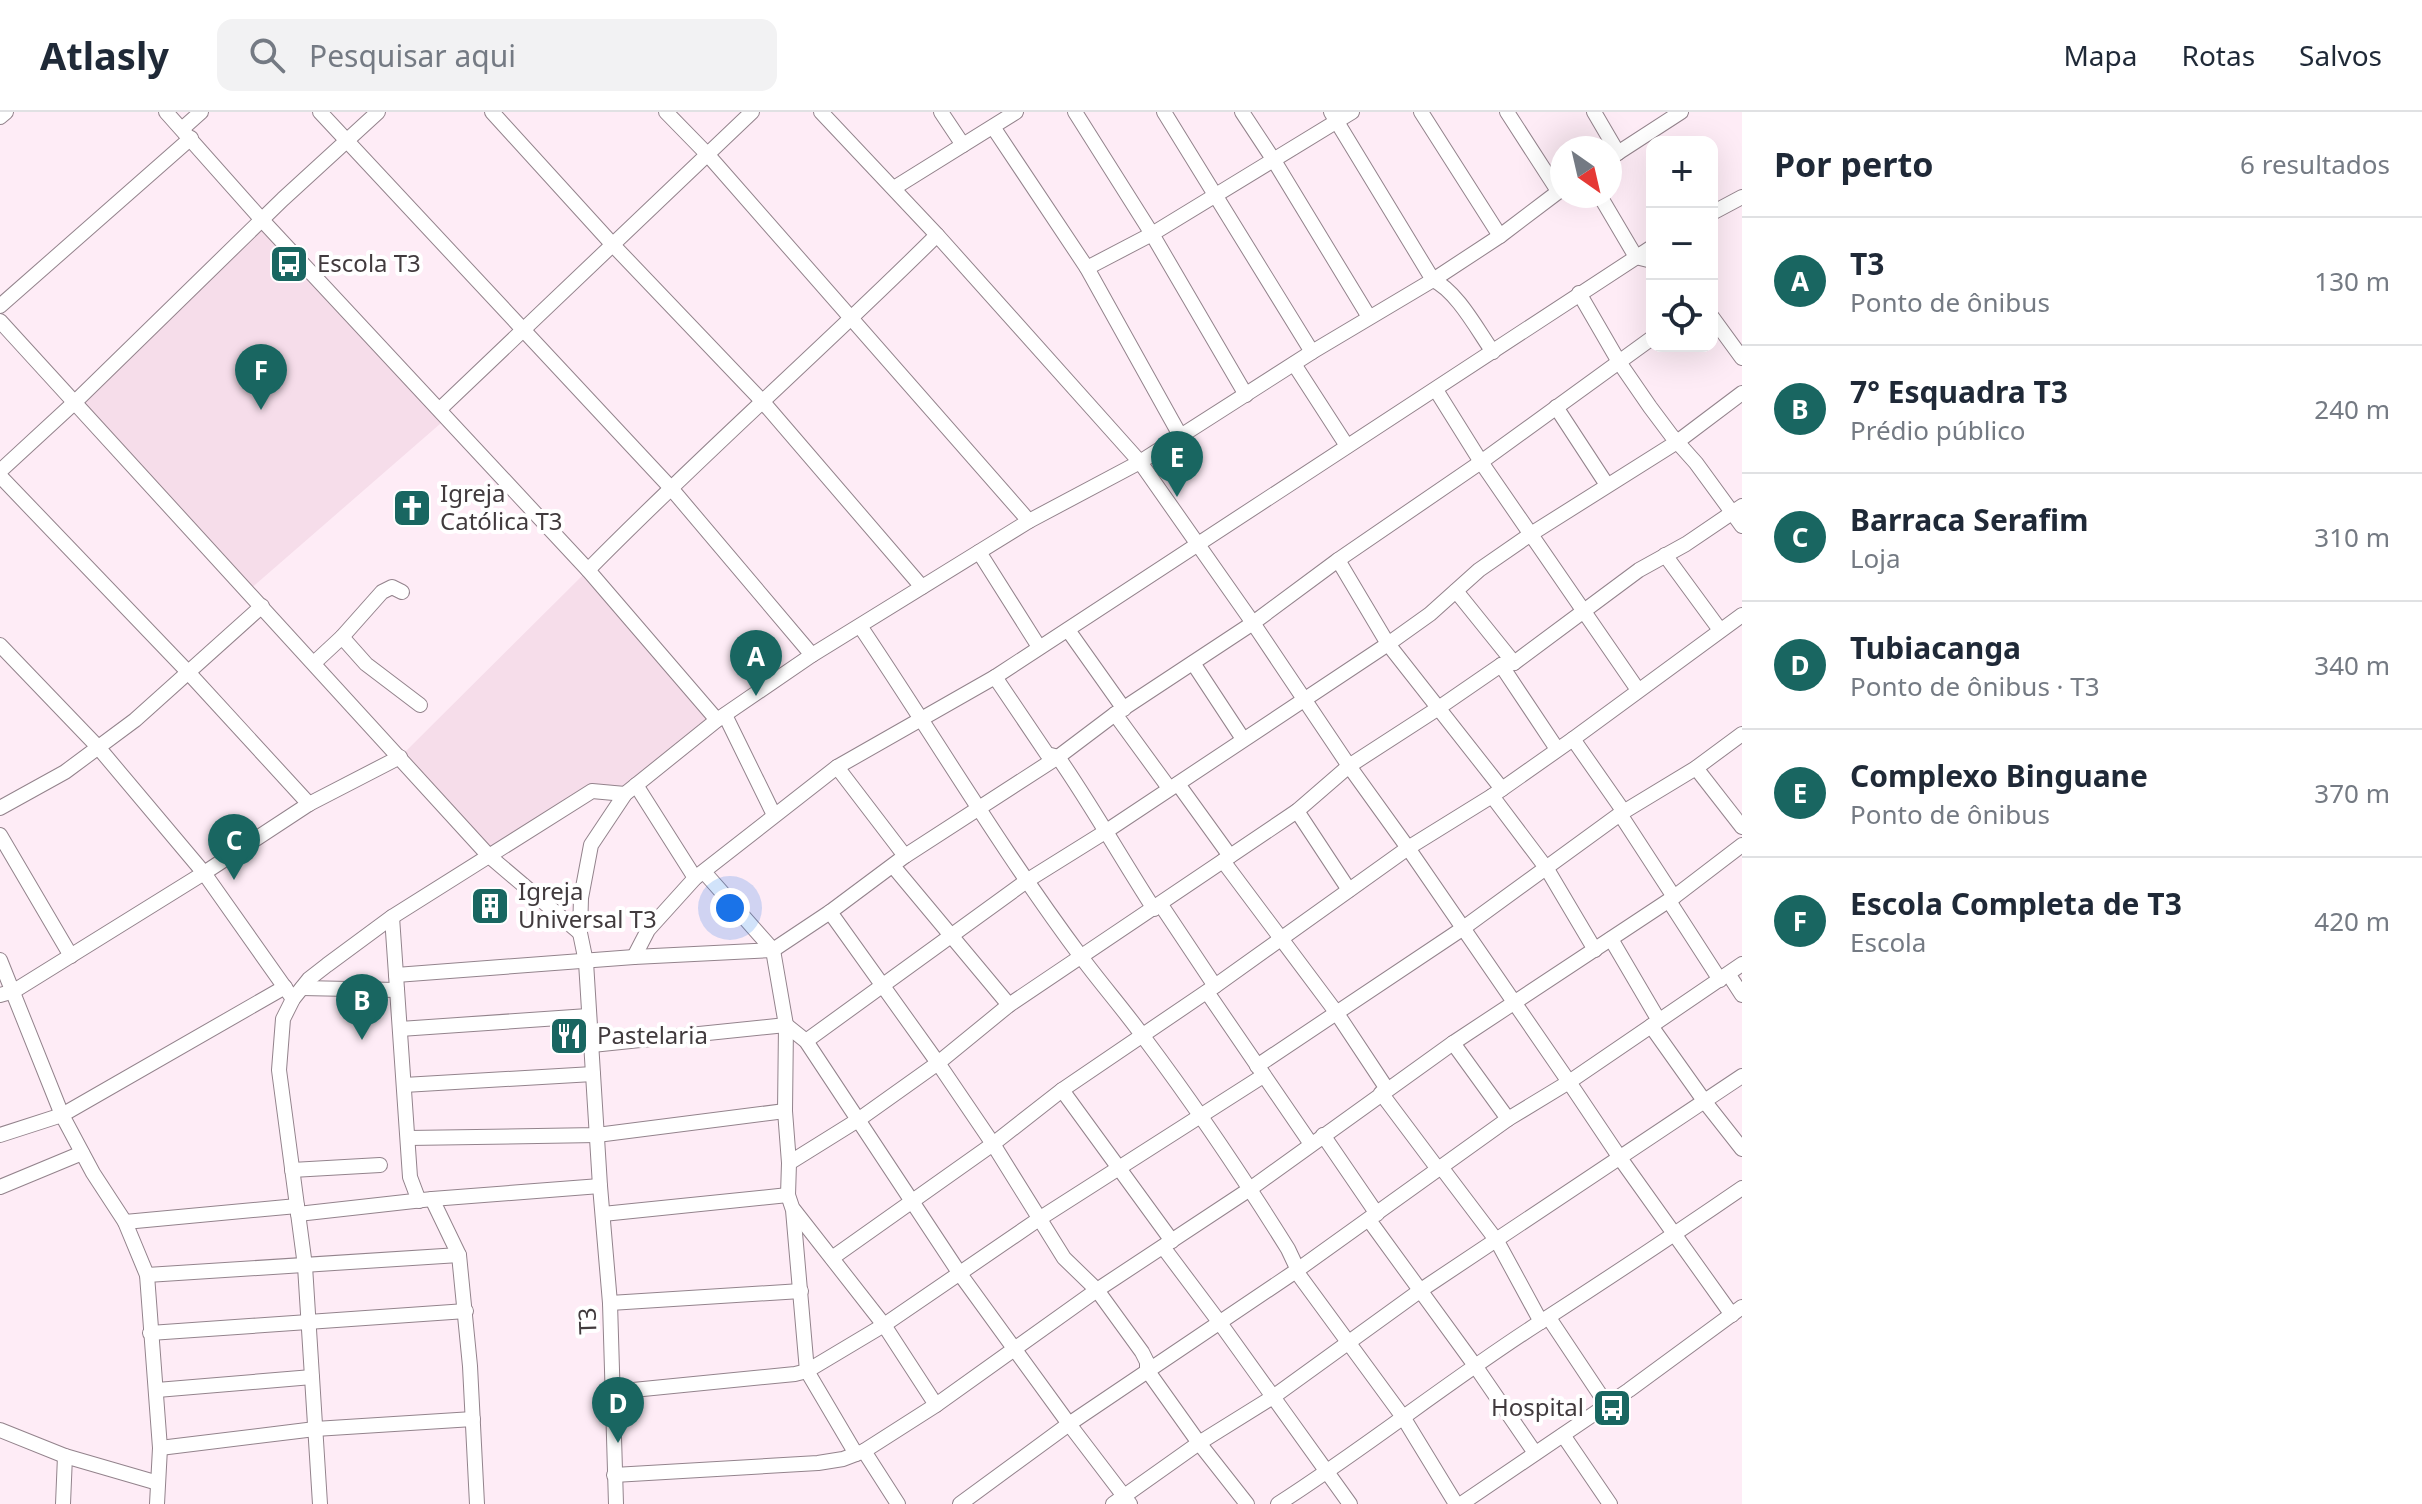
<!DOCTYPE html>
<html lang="pt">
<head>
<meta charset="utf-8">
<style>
  body { margin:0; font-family:"Noto Sans",sans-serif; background:#f2f2f3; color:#1f2937 }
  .controls { position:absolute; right:24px; top:24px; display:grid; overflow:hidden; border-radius:16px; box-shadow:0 8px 32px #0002 }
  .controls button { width:72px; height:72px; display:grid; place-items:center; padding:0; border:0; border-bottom:2px solid #e0e1e3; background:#fff; color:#1f2937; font:40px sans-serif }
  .compass { position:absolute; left:1550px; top:24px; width:72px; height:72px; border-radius:50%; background:#fff; box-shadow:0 8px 32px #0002; rotate:146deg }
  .you { position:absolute; left:730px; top:796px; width:28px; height:28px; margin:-20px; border:6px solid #fff; border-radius:50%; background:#1a73e8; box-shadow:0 0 0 12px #1a73e833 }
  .badge { display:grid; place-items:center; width:52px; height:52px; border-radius:50%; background:#196661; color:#fff; font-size:26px; font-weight:700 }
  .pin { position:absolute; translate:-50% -66px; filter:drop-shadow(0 2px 4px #0008) }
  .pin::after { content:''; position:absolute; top:42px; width:28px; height:24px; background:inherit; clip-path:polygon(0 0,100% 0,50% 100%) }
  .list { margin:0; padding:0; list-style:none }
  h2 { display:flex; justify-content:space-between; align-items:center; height:104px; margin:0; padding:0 32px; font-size:34px }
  h2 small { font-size:26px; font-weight:400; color:#747a83 }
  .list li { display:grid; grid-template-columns:52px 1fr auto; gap:24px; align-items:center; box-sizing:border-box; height:128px; padding:0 32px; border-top:2px solid #e0e1e3 }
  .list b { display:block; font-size:30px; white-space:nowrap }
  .list p { margin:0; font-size:26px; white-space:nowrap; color:#747a83 }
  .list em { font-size:26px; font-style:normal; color:#747a83 }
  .icon { flex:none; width:44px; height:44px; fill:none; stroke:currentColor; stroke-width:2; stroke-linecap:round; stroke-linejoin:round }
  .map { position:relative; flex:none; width:1742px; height:1392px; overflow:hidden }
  header { display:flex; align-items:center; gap:48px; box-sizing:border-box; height:112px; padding:0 40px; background:#fff; border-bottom:2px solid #e0e1e3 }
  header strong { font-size:38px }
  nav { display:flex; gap:44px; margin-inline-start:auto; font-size:28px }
  .search { width:560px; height:72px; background:#f2f2f3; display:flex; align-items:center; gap:20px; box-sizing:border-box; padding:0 28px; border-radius:16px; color:#747a83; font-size:30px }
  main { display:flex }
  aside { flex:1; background:#fff }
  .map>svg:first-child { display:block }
  .built { fill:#f6ddea }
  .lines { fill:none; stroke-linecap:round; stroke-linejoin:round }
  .minor-casing { stroke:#93838c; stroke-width:16 }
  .minor { stroke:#fff; stroke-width:14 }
  .labels { text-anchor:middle; stroke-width:8; stroke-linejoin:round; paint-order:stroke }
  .poi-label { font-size:24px; fill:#413a3d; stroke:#fff; text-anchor:start }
  .street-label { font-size:24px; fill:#413a3d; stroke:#fff }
</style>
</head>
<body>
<header>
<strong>Atlasly</strong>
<div class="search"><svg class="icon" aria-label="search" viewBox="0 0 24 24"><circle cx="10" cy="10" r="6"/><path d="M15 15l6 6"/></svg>Pesquisar aqui</div>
<nav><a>Mapa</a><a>Rotas</a><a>Salvos</a></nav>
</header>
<main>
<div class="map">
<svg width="1742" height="1392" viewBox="0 0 1742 1392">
  <rect width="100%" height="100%" fill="#feecf6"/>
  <g class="built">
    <path d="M262,108l186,197 -200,174 -173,-189z"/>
    <path d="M588,458l129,150 -92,74 -33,-2 -103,64 -89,-99z"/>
  </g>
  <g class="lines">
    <g class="minor-casing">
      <g id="minor">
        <path d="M166,0l96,108 326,350 129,150"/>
        <path d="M320,0l350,375 142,168"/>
        <path d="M492,0l121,133 150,157 159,185"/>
        <path d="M666,0l42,43 321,366"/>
        <path d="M821,0l116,123 203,227 113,161 96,143 59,82 161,234 51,76 112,157"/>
        <path d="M941,0l22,33"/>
        <path d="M1075,0l77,122 94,161"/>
        <path d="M1164,0l148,240"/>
        <path d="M1242,0l31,47 96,158"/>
        <path d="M1331,0l102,168c24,11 45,51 60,72"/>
        <path d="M1421,0l79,124"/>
        <path d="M1507,0l51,79"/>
        <path d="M1594,0l24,41"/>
        <path d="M0,5l6,-5"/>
        <path d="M993,15l94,141 94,169"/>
        <path d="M182,17l19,-17"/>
        <path d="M1610,46l71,-46"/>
        <path d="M894,76l122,-76"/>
        <path d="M1600,84l36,61 16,4"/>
        <path d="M1712,101l30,-16"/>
        <path d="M1087,156l65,-34 200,-122"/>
        <path d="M1579,181l40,69 31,45 21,28 25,28 46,63"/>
        <path d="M0,194l191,-168"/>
        <path d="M1712,205l30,41"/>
        <path d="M0,209l489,535 91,77"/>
        <path d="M1294,252l53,82"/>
        <path d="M1436,278l45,72 157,228"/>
        <path d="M1556,295l51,78"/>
        <path d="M440,297l312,-297"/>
        <path d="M0,359l75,-69 208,-203 95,-87"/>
        <path d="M0,364l187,195 122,133"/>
        <path d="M979,440l60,95"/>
        <path d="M1665,443l55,75"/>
        <path d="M1338,448l50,84 114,145"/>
        <path d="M588,458c113,-115 234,-221 349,-335"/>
        <path d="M1456,479l58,72"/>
        <path d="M860,514c74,110 142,225 222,332 20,27 43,53 63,81 51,68 98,138 143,210l8,17v5l107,146 53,87"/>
        <path d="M1068,518l56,79"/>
        <path d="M342,525l40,-45 10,-5 10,5"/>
        <path d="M0,533l98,102 106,126 89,126"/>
        <path d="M314,551l28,-26 24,27 54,41"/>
        <path d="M1193,551l50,76"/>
        <path d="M1501,553l56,84"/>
        <path d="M995,565l52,77 11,3c34,49 63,101 96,152"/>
        <path d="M1115,602l54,74"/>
        <path d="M725,603l49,100"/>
        <path d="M1573,627l51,73"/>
        <path d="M837,655l68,89"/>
        <path d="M1696,656l46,59"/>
        <path d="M1178,672l52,72"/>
        <path d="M636,673l59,93"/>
        <path d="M1492,684l55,73 48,81"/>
        <path d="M0,696l65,-36 70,-52 127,-114"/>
        <path d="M1297,699l52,79"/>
        <path d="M1620,702l54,83"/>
        <path d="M0,723l71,121"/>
        <path d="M1223,749l113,151 51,77"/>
        <path d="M893,754l116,139"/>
        <path d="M704,760l69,78 13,75 -1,86 4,52 -1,32 5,15 14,161 49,83"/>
        <path d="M1669,789l51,79"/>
        <path d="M1161,793l54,81"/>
        <path d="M830,800l108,151 55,81 71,114 33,32 45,62 5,10v8l52,73 48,61"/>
        <path d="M392,805l18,260 9,24"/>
        <path d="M1611,827l47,80"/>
        <path d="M634,845l14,-27 47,-52 142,-111 158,-90 657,-430"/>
        <path d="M0,848l62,155 31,58 32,49 22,53 13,173 -3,56"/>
        <path d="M396,863l238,-18 139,-7 57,-38 75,-56 153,-99 57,-43 138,-91 85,-63 143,-98 171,-124"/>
        <path d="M1729,863l13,20"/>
        <path d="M302,876l95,2"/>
        <path d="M1207,880l104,152"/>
        <path d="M0,883l14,-4 190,-118 105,-69 91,-47"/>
        <path d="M1651,914l54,76 37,47"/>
        <path d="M400,917l188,-13"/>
        <path d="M806,929l222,-161 77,-48 283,-188 42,-30 49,-44 52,-36 146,-92 65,-49"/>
        <path d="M1453,931l55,76"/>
        <path d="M592,933l194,-20 20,16 154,233 109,150 61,80"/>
        <path d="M1257,954l205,-137 158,-115 76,-46 46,-34"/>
        <path d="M404,973l189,-11"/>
        <path d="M1062,978l110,151"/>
        <path d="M1381,981l57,76"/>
        <path d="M0,1023l62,-20 223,-128"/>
        <path d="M1323,1023l54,79"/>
        <path d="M408,1026l189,-3 188,-24"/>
        <path d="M789,1051l69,-43 80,-57 71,-58 288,-194 52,-45 88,-57 64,-44 13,-2 125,-93 47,-26 56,-38"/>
        <path d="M1441,1055l56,74 44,81"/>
        <path d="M292,1058l88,-5"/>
        <path d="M0,1075l82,-34"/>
        <path d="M432,1087l27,56 11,111 7,138"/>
        <path d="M794,1098l90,115 52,80"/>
        <path d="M298,1102l134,-15 168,-13"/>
        <path d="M603,1102l185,-19"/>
        <path d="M1369,1108l107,147 59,86"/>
        <path d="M125,1110l172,-16"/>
        <path d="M1163,1135l57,76 130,181"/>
        <path d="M832,1146l161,-114 69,-54 153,-104 193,-138 84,-52 81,-57 169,-124"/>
        <path d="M147,1163l312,-20"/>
        <path d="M610,1191l191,-12"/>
        <path d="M1549,1206l58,87"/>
        <path d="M150,1221l316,-22"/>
        <path d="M157,1278l155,-13"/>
        <path d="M613,1280l182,-18 12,-3 77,-46 155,-106 224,-143"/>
        <path d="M0,1318l65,26 93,27"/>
        <path d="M1563,1323l47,69"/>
        <path d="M160,1336l155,-19 158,-10"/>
        <path d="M864,1339l34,53"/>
        <path d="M614,1363l204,-12 25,-4 21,-8 72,-46 161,-115 153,-101 203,-146 221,-146 68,-52"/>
        <path d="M63,1392l2,-48"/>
        <path d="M320,1392l-15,-238 -26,-196 4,-51 10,-20 16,-20 18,-14 65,-48 200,-126 33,3"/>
        <path d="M616,1392l-6,-201 -10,-117 -14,-224 -6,-29 1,-35 10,-53 34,-51 92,-74 95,-65 217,-134 111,-59 172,-110 121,-72 67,-44 62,-47"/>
        <path d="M960,1392l109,-80 227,-153 212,-152 61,-37 173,-118"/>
        <path d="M1113,1392l86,-61 74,-46 148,-107 321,-214"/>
        <path d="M1278,1392c89,-57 172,-124 261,-181 68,-44 136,-89 203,-135"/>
        <path d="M1461,1392l168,-114 113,-83"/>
      </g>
    </g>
    <use href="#minor" class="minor"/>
  </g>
  <defs>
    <g id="bus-square" transform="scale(2)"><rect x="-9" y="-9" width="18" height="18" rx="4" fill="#196661" stroke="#fff"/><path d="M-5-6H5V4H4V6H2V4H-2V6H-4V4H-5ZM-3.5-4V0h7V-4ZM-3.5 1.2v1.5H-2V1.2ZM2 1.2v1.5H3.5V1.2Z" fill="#fff"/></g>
    <g id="church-square" transform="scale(2)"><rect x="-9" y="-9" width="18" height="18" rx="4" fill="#196661" stroke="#fff"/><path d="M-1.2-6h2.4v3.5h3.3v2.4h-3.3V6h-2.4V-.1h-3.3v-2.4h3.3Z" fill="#fff"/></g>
    <g id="building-square" transform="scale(2)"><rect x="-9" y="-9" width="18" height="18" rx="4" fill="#196661" stroke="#fff"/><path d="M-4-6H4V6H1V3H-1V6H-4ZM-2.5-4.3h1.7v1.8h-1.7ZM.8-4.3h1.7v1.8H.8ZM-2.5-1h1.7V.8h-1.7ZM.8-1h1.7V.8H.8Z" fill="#fff"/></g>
    <g id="restaurant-square" transform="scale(2)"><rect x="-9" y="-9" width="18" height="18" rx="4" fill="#196661" stroke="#fff"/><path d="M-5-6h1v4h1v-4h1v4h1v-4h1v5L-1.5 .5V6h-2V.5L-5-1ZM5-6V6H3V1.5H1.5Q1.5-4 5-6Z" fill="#fff"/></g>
  </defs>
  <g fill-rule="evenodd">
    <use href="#bus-square" x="289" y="152"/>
    <use href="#church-square" x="412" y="396"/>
    <use href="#building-square" x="490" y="794"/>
    <use href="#restaurant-square" x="569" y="924"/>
    <use href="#bus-square" x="1612" y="1296"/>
  </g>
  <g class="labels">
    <g class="poi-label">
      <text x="317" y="160">Escola T3</text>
      <text x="440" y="390">Igreja<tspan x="440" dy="28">Católica T3</tspan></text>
      <text x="518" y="788">Igreja<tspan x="518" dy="28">Universal T3</tspan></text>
      <text x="597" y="932">Pastelaria</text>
      <text x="1584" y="1304" text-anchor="end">Hospital</text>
    </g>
    <g class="street-label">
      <text transform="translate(588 1209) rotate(-92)" y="8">T3</text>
    </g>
  </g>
</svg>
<div class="controls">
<button>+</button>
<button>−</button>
<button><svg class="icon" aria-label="locate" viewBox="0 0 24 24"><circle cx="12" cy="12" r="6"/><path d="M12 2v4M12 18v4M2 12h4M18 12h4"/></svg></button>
</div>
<svg class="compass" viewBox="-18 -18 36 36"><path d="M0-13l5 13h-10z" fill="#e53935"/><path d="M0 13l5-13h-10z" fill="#747a83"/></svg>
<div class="you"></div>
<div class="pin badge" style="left:756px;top:584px">A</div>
<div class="pin badge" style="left:362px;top:928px">B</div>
<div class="pin badge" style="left:234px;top:768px">C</div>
<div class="pin badge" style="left:618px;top:1331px">D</div>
<div class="pin badge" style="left:1177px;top:385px">E</div>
<div class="pin badge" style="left:261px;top:298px">F</div>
</div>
<aside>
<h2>Por perto<small>6 resultados</small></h2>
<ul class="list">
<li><span class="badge">A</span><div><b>T3</b><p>Ponto de ônibus</p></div><em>130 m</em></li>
<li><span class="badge">B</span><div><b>7° Esquadra T3</b><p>Prédio público</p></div><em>240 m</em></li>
<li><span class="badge">C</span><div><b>Barraca Serafim</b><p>Loja</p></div><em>310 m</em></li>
<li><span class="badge">D</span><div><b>Tubiacanga</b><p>Ponto de ônibus · T3</p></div><em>340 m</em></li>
<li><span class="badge">E</span><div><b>Complexo Binguane</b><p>Ponto de ônibus</p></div><em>370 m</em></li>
<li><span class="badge">F</span><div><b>Escola Completa de T3</b><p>Escola</p></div><em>420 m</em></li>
</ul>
</aside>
</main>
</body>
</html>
